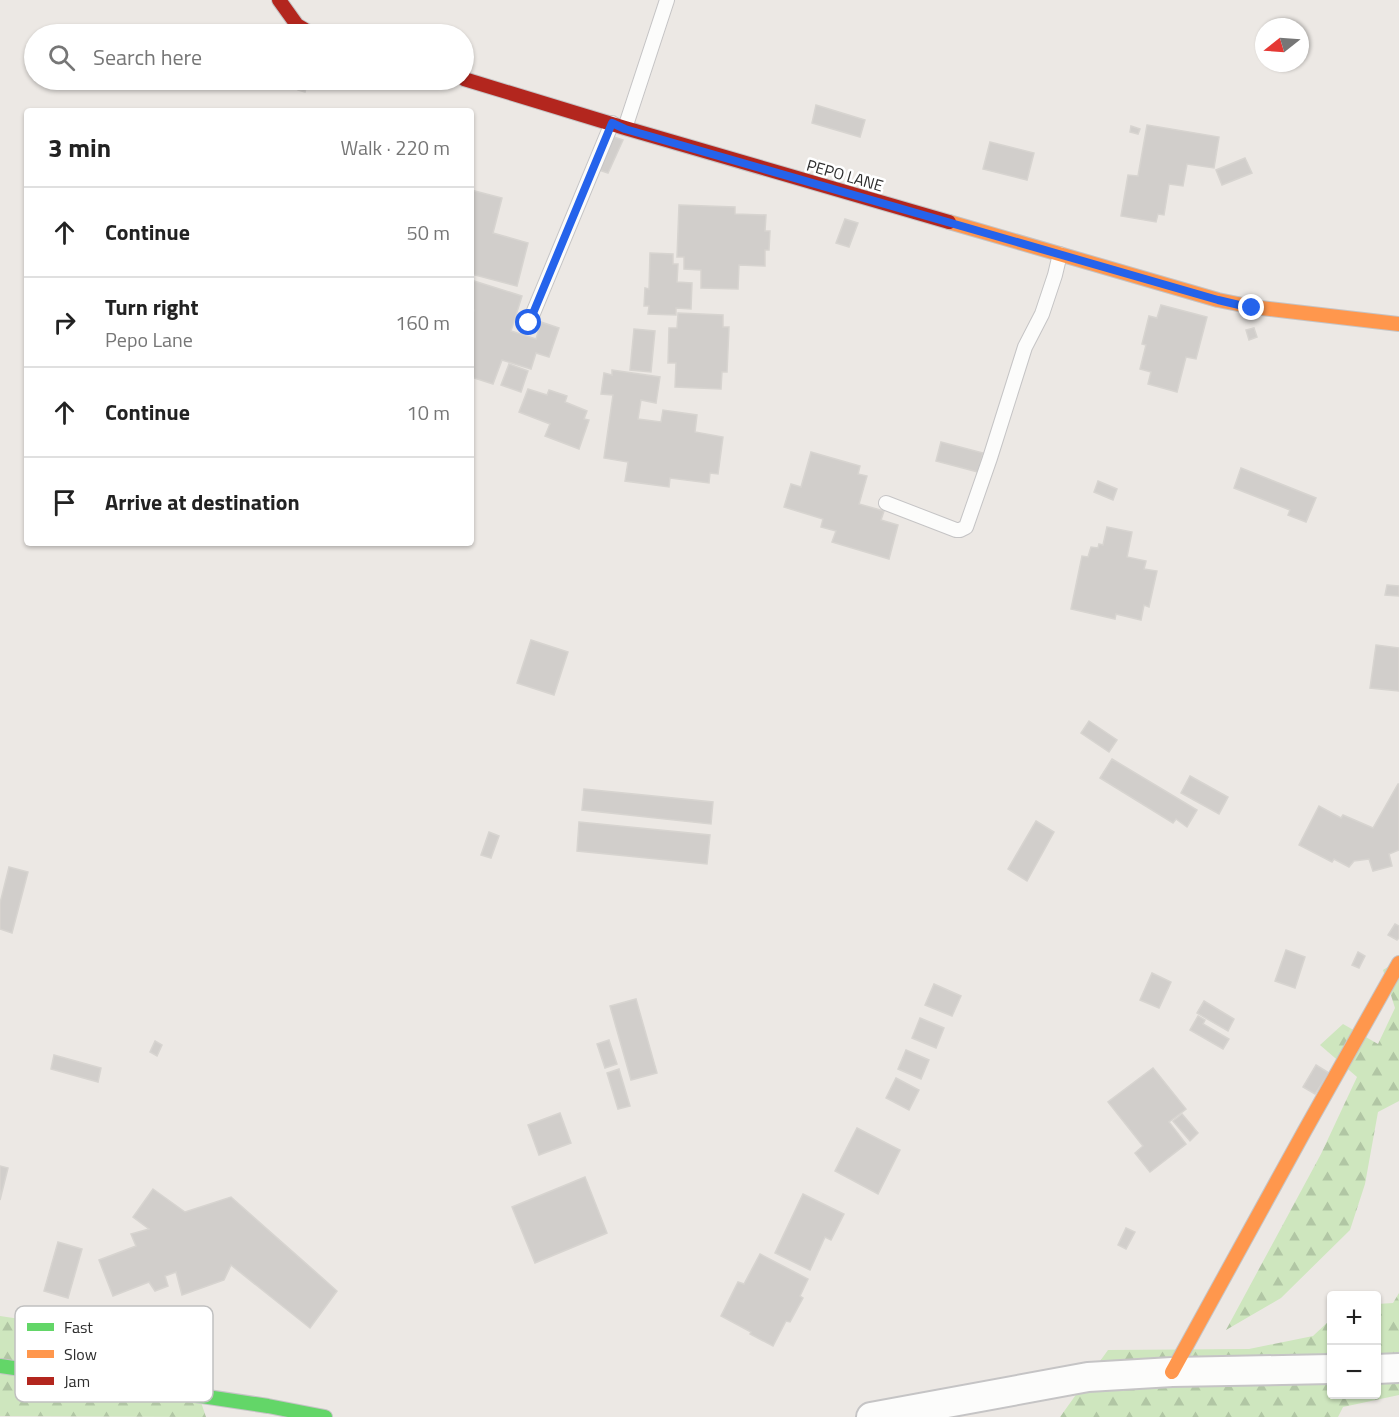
<!DOCTYPE html>
<html lang="en">
<head>
<meta charset="utf-8">
<style>
  body { margin:0; font-family:"Titillium Web",sans-serif; background:#f2f2f2; color:#222 }
  .controls { position:absolute; right:18px; bottom:18px; display:grid; overflow:hidden; border-radius:6px; box-shadow:0 2px 4px #0004 }
  .controls button { width:54px; height:54px; display:grid; place-items:center; padding:0; border:0; border-bottom:2px solid #e0e0e0; background:#fff; color:#222; font:30px sans-serif }
  .compass { position:absolute; left:1255px; top:18px; width:54px; height:54px; border-radius:50%; background:#fff; box-shadow:0 2px 4px #0004; rotate:253deg }
  .stop { position:absolute; width:18px; height:18px; margin:-14px; border:4px solid #2563eb; border-radius:50%; background:#fff }
  .stop.end { background:#2563eb; border-color:#fff; box-shadow:0 2px 6px #0008 }
  .list { margin:0; padding:0; list-style:none }
  h2 { display:flex; justify-content:space-between; align-items:center; height:78px; margin:0; padding:0 24px; font-size:26px }
  h2 small { font-size:20px; font-weight:400; color:#767676 }
  .list li { display:grid; grid-template-columns:39px 1fr auto; gap:18px; align-items:center; box-sizing:border-box; height:90px; padding:0 24px; border-top:2px solid #e0e0e0 }
  .list b { display:block; font-size:22px; white-space:nowrap }
  .list p { margin:0; font-size:20px; white-space:nowrap; color:#767676 }
  .list em { font-size:20px; font-style:normal; color:#767676 }
  .icon { flex:none; width:33px; height:33px; fill:none; stroke:currentColor; stroke-width:2; stroke-linecap:round; stroke-linejoin:round }
  .map { position:relative; flex:none; width:1399px; height:1417px; overflow:hidden }
  .search { position:absolute; background:#fff; box-shadow:0 2px 4px #0004; left:24px; top:24px; width:450px; height:66px; display:flex; align-items:center; gap:15px; box-sizing:border-box; padding:0 21px; border-radius:33px; color:#767676; font-size:22px }
  .panel { position:absolute; background:#fff; box-shadow:0 2px 4px #0004; left:24px; top:108px; width:450px; height:438px; border-radius:6px }
  .map>svg:first-child { display:block }
  .forest { fill:url(#forest-firs) }
  .building { fill:#d1cecb; stroke:#d7d4d0; stroke-width:1.5 }
  .lines { fill:none; stroke-linecap:round; stroke-linejoin:round }
  .lane-casing { stroke:#c5c4c5; stroke-width:16 }
  .street-casing { stroke:#c5c4c5; stroke-width:32 }
  .fast-casing { stroke:#c5c4c5; stroke-width:16 }
  .slow-casing { stroke:#c5c4c5; stroke-width:16 }
  .jam-casing { stroke:#c5c4c5; stroke-width:16 }
  .lane { stroke:#fcfcfb; stroke-width:14 }
  .street { stroke:#fcfcfb; stroke-width:28 }
  .fast { stroke:#63d668; stroke-width:14 }
  .slow { stroke:#ff974d; stroke-width:14 }
  .jam { stroke:#b3261e; stroke-width:14 }
  .route { stroke:#2563eb; stroke-width:8 }
  .labels { text-anchor:middle; stroke-width:5; stroke-linejoin:round; paint-order:stroke }
  .street-label { font-size:16px; fill:#2e2e2e; stroke:#fff }
  .key { fill:#fff; stroke:#c0c0c0; stroke-width:1.5 }
  .key-label { font-size:16px; fill:#2e2e2e }
</style>
</head>
<body>
<div class="map">
<svg width="1399" height="1417" viewBox="0 0 1399 1417">
  <defs>
    <pattern id="forest-firs" width="22" height="20" patternUnits="userSpaceOnUse" patternTransform="scale(1.5)"><rect width="22" height="20" fill="#cee6be"/><path d="M5 1l3.5 6h-7zM16 11l3.5 6h-7z" fill="#b1c6a4"/></pattern>
  </defs>
  <rect width="100%" height="100%" fill="#ece8e4"/>
  <g class="forest">
    <path d="M1399,960v141l-21,11 -13,72 -15,46 -69,68 -55,32 95,-176 36,-77 -37,-32 23,-21 35,20 17,-36 -12,-38z"/>
    <path d="M1399,1293v102l-56,12 -5,10h-278l48,-67 141,-1 64,-13 18,-17 1,75h44l1,-90 16,-1z"/>
    <path d="M0,1316l181,27 25,74 -206,-1z"/>
  </g>
  <g class="building">
    <path d="M300,80h8l-3,12 -7,-2z"/>
    <path d="M816,105l49,15 -5,17 -48,-14z"/>
    <path d="M1147,125l72,12 -5,31 -27,-4 -4,22 -14,-2 -5,31 -6,-1 -2,8 -35,-6 7,-41 10,1z"/>
    <path d="M1131,126l9,3 -2,5 -8,-2z"/>
    <path d="M614,137l9,3 -15,33 -9,-3z"/>
    <path d="M990,142l44,11 -7,27 -44,-11z"/>
    <path d="M1245,158l7,15 -30,12 -6,-15z"/>
    <path d="M471,190l31,8 -9,35 35,10 -11,43 -46,-12z"/>
    <path d="M679,205l56,2v7l31,1 -1,16h5l-1,19h-4v16l-26,-1 -1,24 -37,-1v-18l-17,-1v-12h-7z"/>
    <path d="M845,219l13,4 -9,24 -13,-4z"/>
    <path d="M650,253l23,1v10h5l-1,18 15,1 -1,26 -15,-1v7l-28,-1 1,-8h-5l1,-18 4,1z"/>
    <path d="M471,280l51,16 -11,35 25,8 5,-17 18,6 -10,29 -13,-4 -5,16 -29,-9 -9,24 -22,-7v-57l3,-10 -3,-1z"/>
    <path d="M1161,305l46,12 -11,42 -10,-2 -9,35 -29,-8 3,-12 -11,-3 6,-24 -4,-1 7,-28 8,2z"/>
    <path d="M678,313l45,2v12h6l-2,45h-5l-1,17 -46,-2 1,-24h-8l1,-35h8z"/>
    <path d="M1254,328l3,9 -8,3 -3,-10z"/>
    <path d="M634,329l21,2 -4,41 -21,-2z"/>
    <path d="M509,364l19,7 -7,21 -20,-7z"/>
    <path d="M612,370l48,7 -4,26 -15,-3 -3,19 23,3 2,-12 34,5 -2,17 28,5 -5,37 -8,-1 -1,10 -39,-5 -1,9 -44,-6 3,-19 -24,-4 9,-63 -12,-1 3,-21 8,2z"/>
    <path d="M528,389l19,6 2,-5 18,6 -2,6 22,9 -3,8 5,1 -10,29 -34,-13 5,-12 -31,-12z"/>
    <path d="M941,442l42,11 -5,19 -42,-11z"/>
    <path d="M811,452l49,14 -2,8 9,2 -8,28 25,7 -3,9 17,5 -9,34 -57,-17 4,-11 -15,-4 2,-8 -39,-12 7,-23 10,3z"/>
    <path d="M1241,468l75,30 -10,24 -18,-7 2,-5 -56,-22z"/>
    <path d="M1098,481l19,8 -4,11 -19,-8z"/>
    <path d="M1107,527l25,5 -5,25 19,4 -2,8 13,2 -8,36 -5,-2 -3,15 -25,-6 -1,5 -44,-10 11,-53 6,1 3,-10 7,1 1,-4 4,1z"/>
    <path d="M1387,585l12,1v10l-14,-1z"/>
    <path d="M531,640l37,12 -14,43 -37,-12z"/>
    <path d="M1376,645l23,3v43l-29,-3z"/>
    <path d="M1089,721l28,19 -8,12 -28,-19z"/>
    <path d="M1112,759l85,51 -10,17 -11,-8 -3,4 -73,-45z"/>
    <path d="M1190,776l38,21 -9,17 -38,-21z"/>
    <path d="M1398,784h1v66l-10,4 3,12 -19,5 -4,-12 -15,2 -5,6 -15,-8 -2,3 -33,-17 20,-39 22,12 2,-3 30,13z"/>
    <path d="M584,789l129,13 -2,22 -129,-14z"/>
    <path d="M1036,821l18,11 -27,49 -19,-12z"/>
    <path d="M579,822l131,13 -3,29 -130,-13z"/>
    <path d="M489,832l10,4 -8,22 -10,-3z"/>
    <path d="M9,867l19,5 -16,61 -12,-4v-26z"/>
    <path d="M1395,924l4,2v12l-2,2 -9,-5z"/>
    <path d="M1286,950l19,7 -10,31 -20,-7z"/>
    <path d="M1358,952l7,4 -6,12 -7,-3z"/>
    <path d="M1152,973l19,9 -12,26 -19,-8z"/>
    <path d="M934,984l27,12 -9,20 -27,-11z"/>
    <path d="M636,999l21,74 -26,7 -21,-74z"/>
    <path d="M1204,1001l30,18 -6,12 -31,-18z"/>
    <path d="M1198,1016l7,4 -2,4 26,15 -6,10 -33,-19z"/>
    <path d="M920,1018l24,10 -8,20 -24,-10z"/>
    <path d="M609,1040l8,24 -12,4 -8,-24z"/>
    <path d="M155,1041l7,4 -5,11 -7,-4z"/>
    <path d="M906,1050l23,10 -8,19 -23,-10z"/>
    <path d="M54,1055l47,13 -3,14 -47,-13z"/>
    <path d="M1316,1065l13,8 -14,21 -12,-7z"/>
    <path d="M1153,1068l33,41 -17,13 17,22 -36,28 -15,-19 8,-7 -35,-44z"/>
    <path d="M619,1069l11,37 -12,3 -11,-36z"/>
    <path d="M896,1078l23,12 -10,20 -23,-12z"/>
    <path d="M560,1113l11,30 -32,12 -11,-30z"/>
    <path d="M1182,1114l16,19 -8,8 -17,-20z"/>
    <path d="M857,1128l43,22 -22,44 -43,-23z"/>
    <path d="M0,1166l8,2 -8,32z"/>
    <path d="M585,1177l22,56 -72,30 -23,-56z"/>
    <path d="M153,1189l32,23 46,-15 106,94 -27,37 -79,-63 -7,15 -42,15 -6,-23 -11,4 3,10 -13,5 -6,-9 -36,14 -14,-36 37,-14 -5,-12 18,-5 -16,-12z"/>
    <path d="M803,1194l41,20 -13,26 -6,-3 -15,33 -35,-17z"/>
    <path d="M1126,1228l9,4 -9,17 -8,-4z"/>
    <path d="M58,1242l24,7 -14,49 -24,-7z"/>
    <path d="M760,1254l48,25 -8,17 3,2 -13,24 -4,-1 -13,25 -23,-12 1,-2 -30,-16 17,-34 6,2z"/>
  </g>
  <g class="lines">
    <g class="lane-casing">
      <g id="lane">
        <path d="M625,128l42,-128"/>
        <path d="M529,323l83,-200"/>
        <path d="M886,503l70,27h4l6,-3 24,-69 35,-111 17,-33 13,-39 5,-21"/>
      </g>
    </g>
    <g class="street-casing">
      <g id="street">
        <path d="M1376,1369l23,-1"/>
        <path d="M871,1417l217,-40 84,-5 160,-3"/>
      </g>
    </g>
    <g class="fast-casing">
      <path id="fast" d="M0,1366l268,40 57,11"/>
    </g>
    <g class="slow-casing">
      <g id="slow">
        <path d="M949,222l269,78 35,7 146,17"/>
        <path d="M1172,1372l132,-240 95,-169"/>
      </g>
    </g>
    <g class="jam-casing">
      <g id="jam">
        <path d="M279,0l18,25 15,9"/>
        <path d="M464,79l161,49 324,94"/>
      </g>
    </g>
    <use href="#lane" class="lane"/>
    <use href="#street" class="street"/>
    <use href="#fast" class="fast"/>
    <use href="#slow" class="slow"/>
    <use href="#jam" class="jam"/>
  </g>
  <g class="lines">
    <path class="route" d="M529,323l83,-200 13,6 593,171 34,8"/>
  </g>
  <g class="labels">
    <g class="street-label">
      <text transform="translate(845 175) rotate(16)" y="6">PEPO LANE</text>
    </g>
  </g>
  <rect x="15" y="1306" width="198" height="96" rx="9" class="key"/>
  <rect x="27" y="1323" width="27" height="8" fill="#63d668"/>
  <rect x="27" y="1350" width="27" height="8" fill="#ff974d"/>
  <rect x="27" y="1377" width="27" height="8" fill="#b3261e"/>
  <g class="key-label">
    <text x="64" y="1333">Fast</text>
    <text x="64" y="1360">Slow</text>
    <text x="64" y="1387">Jam</text>
  </g>
</svg>
<div class="controls">
<button>+</button>
<button>−</button>
</div>
<svg class="compass" viewBox="-18 -18 36 36"><path d="M0-13l5 13h-10z" fill="#e53935"/><path d="M0 13l5-13h-10z" fill="#767676"/></svg>
<div class="stop" style="left:529px;top:323px"></div>
<div class="stop end" style="left:1252px;top:308px"></div>
<div class="search"><svg class="icon" aria-label="search" viewBox="0 0 24 24"><circle cx="10" cy="10" r="6"/><path d="M15 15l6 6"/></svg>Search here</div>
<section class="panel">
<h2>3 min<small>Walk · 220 m</small></h2>
<ul class="list">
<li><svg class="icon" aria-label="ahead" viewBox="0 0 24 24"><path d="M12 20V5M6 11l6-6 6 6"/></svg><div><b>Continue</b></div><em>50 m</em></li>
<li><svg class="icon" aria-label="right" viewBox="0 0 24 24"><path d="M7 20v-9h11M14 6l5 5-5 5"/></svg><div><b>Turn right</b><p>Pepo Lane</p></div><em>160 m</em></li>
<li><svg class="icon" aria-label="ahead" viewBox="0 0 24 24"><path d="M12 20V5M6 11l6-6 6 6"/></svg><div><b>Continue</b></div><em>10 m</em></li>
<li><svg class="icon" aria-label="arrive" viewBox="0 0 24 24"><path d="M6 21V4h12l-3 4 3 4H6"/></svg><div><b>Arrive at destination</b></div></li>
</ul>
</section>
</div>
</body>
</html>
